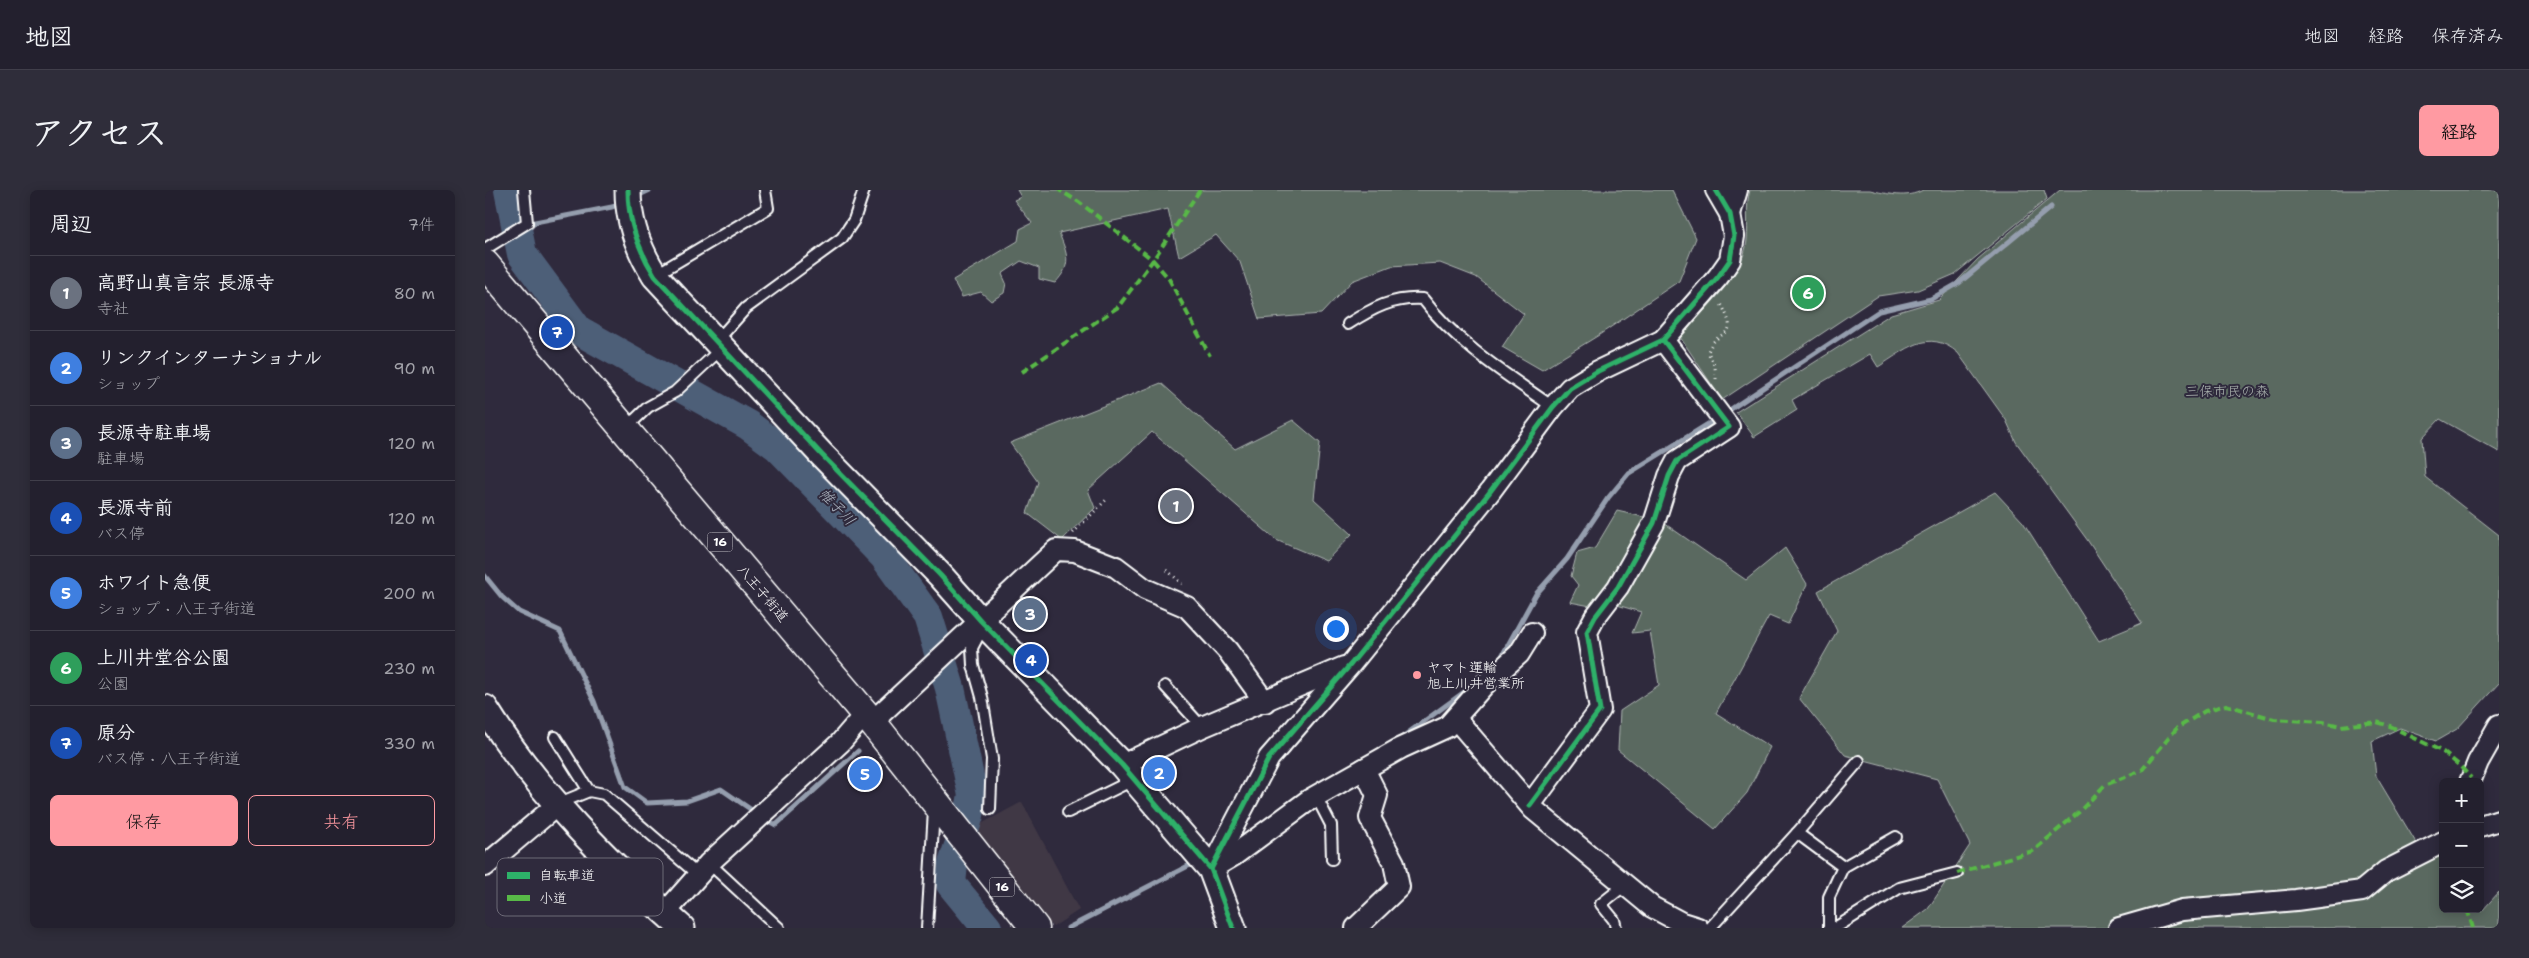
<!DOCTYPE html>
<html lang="ja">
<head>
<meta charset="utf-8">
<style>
  body { margin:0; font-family:"Shantell Sans","Klee One",sans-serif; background:#2f2d3a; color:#f1f3f6 }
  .controls { position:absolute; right:15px; bottom:15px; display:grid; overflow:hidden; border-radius:8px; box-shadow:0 2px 12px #0003 }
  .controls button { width:45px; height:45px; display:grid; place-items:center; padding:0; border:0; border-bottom:1px solid #403e4a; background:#23202e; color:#f1f3f6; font:25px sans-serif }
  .you { position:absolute; left:850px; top:438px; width:18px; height:18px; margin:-12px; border:4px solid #fff; border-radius:50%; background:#1a73e8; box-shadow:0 0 0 8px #1a73e833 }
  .badge { display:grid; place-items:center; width:32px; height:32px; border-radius:50%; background:#ff9aa2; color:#fff; font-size:16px; font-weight:700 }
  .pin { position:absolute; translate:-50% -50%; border:2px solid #fff; box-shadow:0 1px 5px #0006 }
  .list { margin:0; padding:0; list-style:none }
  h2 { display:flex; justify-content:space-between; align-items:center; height:65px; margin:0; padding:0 20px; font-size:21px }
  h2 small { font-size:16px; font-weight:400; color:#a3a3aa }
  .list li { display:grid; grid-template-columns:32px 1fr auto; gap:15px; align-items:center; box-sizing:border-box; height:75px; padding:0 20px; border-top:1px solid #403e4a }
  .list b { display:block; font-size:19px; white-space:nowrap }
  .list p { margin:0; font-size:16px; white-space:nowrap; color:#a3a3aa }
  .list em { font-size:16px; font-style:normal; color:#a3a3aa }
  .actions { display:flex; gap:10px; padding:15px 20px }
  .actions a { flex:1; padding:11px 0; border:1px solid #ff9aa2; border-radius:8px; text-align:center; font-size:18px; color:#ff9aa2 }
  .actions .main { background:#ff9aa2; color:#111 }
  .icon { flex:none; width:28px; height:28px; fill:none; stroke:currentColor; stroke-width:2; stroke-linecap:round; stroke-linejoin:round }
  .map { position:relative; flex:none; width:2014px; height:738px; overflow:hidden; border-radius:8px }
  header { display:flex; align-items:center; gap:30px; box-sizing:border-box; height:70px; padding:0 25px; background:#23202e; border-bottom:1px solid #403e4a }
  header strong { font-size:24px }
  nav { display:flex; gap:28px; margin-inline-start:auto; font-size:18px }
  .intro { display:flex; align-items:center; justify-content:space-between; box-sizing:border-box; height:120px; padding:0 30px }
  h1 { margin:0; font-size:35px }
  .button { padding:12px 22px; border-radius:8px; background:#ff9aa2; color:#111; font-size:18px; font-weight:700 }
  main { display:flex; gap:30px; padding:0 30px }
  aside { flex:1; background:#23202e; border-radius:8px; box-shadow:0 2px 12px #0003 }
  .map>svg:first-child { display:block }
  .built { fill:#403845 }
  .green { fill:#5a6960; stroke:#acb4b0 }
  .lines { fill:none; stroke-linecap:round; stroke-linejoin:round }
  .stream { stroke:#959eae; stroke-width:5 }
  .river { stroke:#4e5e78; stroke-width:30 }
  .service-casing { stroke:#fff; stroke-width:14 }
  .minor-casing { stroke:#fff; stroke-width:24 }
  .tertiary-casing { stroke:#fff; stroke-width:29 }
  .trunk-casing { stroke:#fff; stroke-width:31 }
  .path { stroke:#fff; stroke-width:3; stroke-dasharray:1 4; stroke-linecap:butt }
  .service { stroke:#2f2a3d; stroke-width:10 }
  .minor { stroke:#2f2a3d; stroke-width:20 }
  .tertiary { stroke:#2f2a3d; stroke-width:25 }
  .trunk { stroke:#2f2a3d; stroke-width:28 }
  .quiet { stroke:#58b947; stroke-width:4; stroke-dasharray:8 4; stroke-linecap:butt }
  .cycleway-casing { stroke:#2f2a3d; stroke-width:8 }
  .cycleway { stroke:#2db169; stroke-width:5 }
  .poi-dot { fill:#ff9aa2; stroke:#2f2a3d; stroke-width:2 }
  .labels { text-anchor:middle; stroke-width:4; stroke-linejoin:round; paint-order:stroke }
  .shield { fill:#2f2a3d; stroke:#c1bfc5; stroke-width:1 }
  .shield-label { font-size:12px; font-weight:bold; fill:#fff }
  .park-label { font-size:14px; fill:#acb4b0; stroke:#2f2a3d }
  .street-label { font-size:14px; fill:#fff; stroke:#2f2a3d }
  .poi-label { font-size:14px; fill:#fff; stroke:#2f2a3d; text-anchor:start }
  .water-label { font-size:15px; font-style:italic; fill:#afb7c2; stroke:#2f2a3d }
  .key { fill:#2f2a3d; stroke:#6d6a77; stroke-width:1 }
  .key-label { font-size:14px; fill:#fff }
</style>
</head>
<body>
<header>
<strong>地図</strong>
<nav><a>地図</a><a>経路</a><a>保存済み</a></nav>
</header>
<div class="intro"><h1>アクセス</h1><a class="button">経路</a></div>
<main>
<aside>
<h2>周辺<small>7件</small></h2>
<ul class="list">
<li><span class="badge" style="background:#6b7280">1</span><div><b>高野山真言宗 長源寺</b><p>寺社</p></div><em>80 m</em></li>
<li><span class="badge" style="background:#3f7fe0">2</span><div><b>リンクインターナショナル</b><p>ショップ</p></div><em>90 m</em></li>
<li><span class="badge" style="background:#5c6f8a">3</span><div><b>長源寺駐車場</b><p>駐車場</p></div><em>120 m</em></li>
<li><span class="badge" style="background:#1a4fb4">4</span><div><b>長源寺前</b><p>バス停</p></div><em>120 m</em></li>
<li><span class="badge" style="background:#3f7fe0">5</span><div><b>ホワイト急便</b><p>ショップ · 八王子街道</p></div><em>200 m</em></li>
<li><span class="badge" style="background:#2e9e5b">6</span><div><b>上川井堂谷公園</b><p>公園</p></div><em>230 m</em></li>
<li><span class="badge" style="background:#1a4fb4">7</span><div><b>原分</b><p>バス停 · 八王子街道</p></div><em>330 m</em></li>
</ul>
<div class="actions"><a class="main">保存</a><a>共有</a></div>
</aside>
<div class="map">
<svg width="2014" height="738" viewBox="0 0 2014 738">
  <rect width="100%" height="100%" fill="#2f2a3d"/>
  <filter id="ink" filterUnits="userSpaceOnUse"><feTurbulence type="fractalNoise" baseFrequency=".02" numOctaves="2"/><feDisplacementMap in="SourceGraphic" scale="10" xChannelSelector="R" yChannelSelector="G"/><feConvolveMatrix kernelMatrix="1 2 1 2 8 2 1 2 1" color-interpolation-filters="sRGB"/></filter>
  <g filter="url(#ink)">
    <path class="built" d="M537,612l57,108 -26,17 -79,-92 7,-11z"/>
    <g class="green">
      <path d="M532,0h655l24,48 -17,43 -80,54 -57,35 -40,-23 22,-33 -48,-37 -36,-14 -49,3 -39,15 -31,33 -62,5 -19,-57 -24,-27 -37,22 -11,-48 -109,24c8,21 14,31 -4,50l-16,-4v-11l-18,-7 -19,13 4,9 -2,10 -13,8 -10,-9 -19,5 -9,-17 65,-39 2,-12 12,-6 -18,-23 7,-3z"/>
      <path d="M1265,0h120c17,4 37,9 53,0h121l3,9 -92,75 -37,16 -40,6 -156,104 -42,-63c22,-26 64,-61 67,-97 2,-18 -2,-32 3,-50z"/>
      <path d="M1575,0h439v262l-59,-33 -18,19 3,39 74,58v148l-42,46 -21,12 -36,-13 -28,13 4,35 45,75 22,-6v64h36l2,3 18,-20v36h-597l26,-19 42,-64 -33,-66 -92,-24 -46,-57 38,-67 -19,-40 177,-99 28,30 76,119 43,-18 -54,-82 -72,-99 -10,-22 -48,-67c-30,-26 -52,-3 -80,14l-8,-13 -78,46 5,10 -43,27 -18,-25 155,-98 48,-14 39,-41z"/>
      <path d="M676,193l74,66 58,-29 27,23 -6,56 38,35 -26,27 -50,-21 -124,-108 -64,58 7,18 -33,32 -35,-27 11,-31 -28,-39z"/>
      <path d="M1132,321l44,10 85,59 39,-32 22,36 -19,40 -19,-8 -53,97 54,34 -23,46 -32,36 -97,-79 2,-39 39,-26 -9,-54 -18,2 9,-21 -24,-7 -21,2 -26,-5 8,-17 -7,-9 6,-23 18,-5z"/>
    </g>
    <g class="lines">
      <g class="stream">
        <path d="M150,7l15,-7"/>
        <path d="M34,50l16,-18 77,-15 10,-4"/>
        <path d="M1240,223l154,-102 52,-12 28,-16 92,-76"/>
        <path d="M0,386l17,21 17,15 41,19 34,70 31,86 22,16 40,-2 34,-12 35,24"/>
        <path d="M1017,466l34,-62 31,-35 41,-61 21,-25 89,-55"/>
        <path d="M456,503l9,-5"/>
        <path d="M916,548l66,-48"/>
        <path d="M280,629l11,6 82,-74"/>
        <path d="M583,738l122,-63"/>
      </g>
      <path class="river" d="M24,0l13,64 56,76 170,95 30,22 106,109 44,61 22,71 23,107 -4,20 -16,49 -2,20 36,44"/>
      <g class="service-casing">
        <g id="service">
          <path d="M0,59l42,-26 -3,-33"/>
          <path d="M170,85l113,-67 -3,-18"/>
          <path d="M863,134c25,-16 45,-27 75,-25 34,45 84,76 130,108"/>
          <path d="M231,152l30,-34 96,-70 12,-18 10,-30"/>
          <path d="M140,239l23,-22 27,-15 46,-43"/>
          <path d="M499,435l-12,23 1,17 9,32 10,62 -2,50"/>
          <path d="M680,496l37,41"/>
          <path d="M70,547l34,54"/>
          <path d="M831,606l15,29 1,34"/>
          <path d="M72,614l32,-13 15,3 94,81"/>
          <path d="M583,622l65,-32"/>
          <path d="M1312,643l46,34 -14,30v31"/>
          <path d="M224,673l70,65"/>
          <path d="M1358,677l53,-30"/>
          <path d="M442,738l7,-118"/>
          <path d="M1131,738l-2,-8 -13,-16 24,-19"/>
          <path d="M1225,738l87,-95 62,-72"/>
          <path d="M1350,738l64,-40 58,-15"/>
        </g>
      </g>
      <g class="minor-casing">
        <g id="minor">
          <path d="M1245,24l7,-24"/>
          <path d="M971,529l77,90 119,98 30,16 16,5"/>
          <path d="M387,532l184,-172 19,1 41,16 29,22 42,18 41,44 37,51"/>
          <path d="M637,575l80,-38 142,-60"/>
          <path d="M1985,592l8,-20 21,-37"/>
          <path d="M1045,615l70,-95 -13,-78 8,-15 23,-30 36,-64 15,-47 8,-15 52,-34 -66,-87"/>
          <path d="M1995,636l19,-6"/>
          <path d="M0,676l72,-61"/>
          <path d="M726,679l58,-111 82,-94 138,-171 64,-86 17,-19 28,-17 65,-31 55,-63 12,-17 4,-24 -4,-22 -14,-24"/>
          <path d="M726,679l22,-13 76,-56 92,-52 46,-21 37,-42 35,-31 13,-21"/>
          <path d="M180,723l44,-50 131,-120 25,-29"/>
          <path d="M871,738l43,-41 -5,-24 -24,-45 7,-23 -13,-26"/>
          <path d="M1634,738l63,-18 114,-10 66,-9 24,-20 57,-29"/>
        </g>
      </g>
      <g class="tertiary-casing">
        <g id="tertiary">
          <path d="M143,0c0,32 10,59 27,86l167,179 118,120 41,46 141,144 89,104 22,59"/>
          <path d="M0,518c52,84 124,155 197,220"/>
        </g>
      </g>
      <g class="trunk-casing">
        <path id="trunk" d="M0,74l387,458 163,206"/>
      </g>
      <g class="path">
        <path d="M1231,189l-1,-12 -7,-15c9,-27 35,-9 12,-50"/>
        <path d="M588,343l35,-35"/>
        <path d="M682,380l15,14"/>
      </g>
      <use href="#service" class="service"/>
      <use href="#minor" class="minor"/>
      <use href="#tertiary" class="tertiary"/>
      <use href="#trunk" class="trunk"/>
      <g class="quiet">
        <path d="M715,0l-47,70 16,19 41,77"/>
        <path d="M537,182l96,-65 35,-47 -74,-58 -20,-12"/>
        <path d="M1472,683l76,-22 46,-39 26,-27 37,-15 35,-42 28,-17 21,-6 48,14 49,3 18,4 36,-4 13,4 53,26 17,14 11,12"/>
        <path d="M1982,719l6,19"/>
      </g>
      <g class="cycleway-casing">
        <g id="cycleway">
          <path d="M143,0c0,32 10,59 27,86l167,179 118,120 41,46 141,144 89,104 22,59"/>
          <path d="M1045,615l70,-95 -13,-78 8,-15 23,-30 36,-64 15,-47 8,-15 52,-34 -66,-87"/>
          <path d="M726,679l58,-111 82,-94 138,-171 64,-86 17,-19 28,-17 65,-31 55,-63 12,-17 4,-24 -4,-22 -14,-24"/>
        </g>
      </g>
      <use href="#cycleway" class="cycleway"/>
    </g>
  </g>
  <circle class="poi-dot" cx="932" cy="485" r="5"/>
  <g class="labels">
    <g class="shield">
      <rect x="222.5" y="342.5" width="25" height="19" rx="4"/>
      <rect x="504.5" y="687.5" width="25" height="19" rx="4"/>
    </g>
    <g class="shield-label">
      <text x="235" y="356">16</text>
      <text x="517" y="701">16</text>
    </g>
    <g class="park-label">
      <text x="1742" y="206">三保市民の森</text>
    </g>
    <g class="street-label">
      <text transform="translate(278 403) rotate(50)" y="5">八王子街道</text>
    </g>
    <g class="poi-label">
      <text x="942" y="482">ヤマト運輸<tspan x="942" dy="16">旭上川井営業所</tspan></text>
    </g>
    <g class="water-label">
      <text transform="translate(352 317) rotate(46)" y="5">帷子川</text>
    </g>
  </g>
  <rect x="12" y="668" width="166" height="58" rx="8" class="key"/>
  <rect x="22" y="682" width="23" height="7" fill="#2db169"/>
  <rect x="22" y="705" width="23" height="6" fill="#58b947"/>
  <g class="key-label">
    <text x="54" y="690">自転車道</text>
    <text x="54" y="713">小道</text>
  </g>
</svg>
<div class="controls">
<button>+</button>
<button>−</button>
<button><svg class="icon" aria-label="layers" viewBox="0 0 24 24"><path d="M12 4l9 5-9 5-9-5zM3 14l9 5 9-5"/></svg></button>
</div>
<div class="you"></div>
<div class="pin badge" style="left:691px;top:316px;background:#6b7280">1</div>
<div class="pin badge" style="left:674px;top:583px;background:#3f7fe0">2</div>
<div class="pin badge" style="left:545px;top:424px;background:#5c6f8a">3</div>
<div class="pin badge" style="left:546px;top:470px;background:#1a4fb4">4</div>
<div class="pin badge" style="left:380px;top:584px;background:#3f7fe0">5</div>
<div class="pin badge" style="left:1323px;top:103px;background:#2e9e5b">6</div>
<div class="pin badge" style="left:72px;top:142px;background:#1a4fb4">7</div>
</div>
</main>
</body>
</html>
